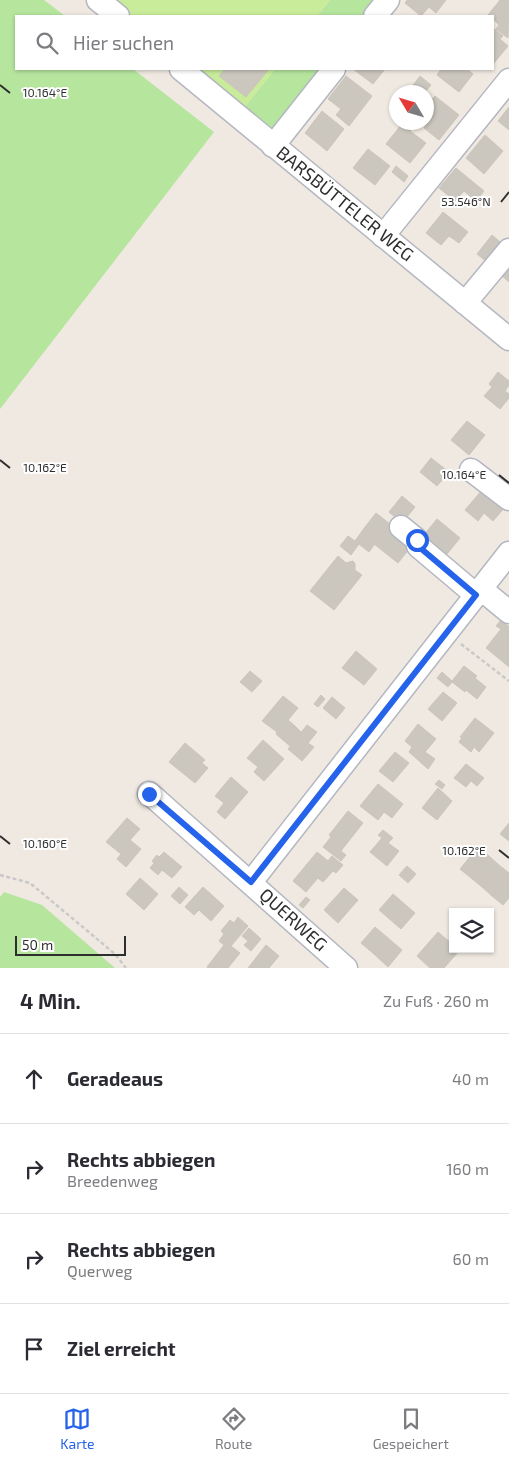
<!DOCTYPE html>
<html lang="de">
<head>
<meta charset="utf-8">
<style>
  body { margin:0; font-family:"Exo 2",sans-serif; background:#f7f7f7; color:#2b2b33 }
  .controls { position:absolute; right:15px; bottom:15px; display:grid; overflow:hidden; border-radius:0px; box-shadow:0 1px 4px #0004 }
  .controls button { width:45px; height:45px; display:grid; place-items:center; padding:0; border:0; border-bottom:1px solid #e1e1e2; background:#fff; color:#2b2b33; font:25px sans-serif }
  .compass { position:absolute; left:389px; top:85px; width:45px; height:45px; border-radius:50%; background:#fff; box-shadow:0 1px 4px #0004; rotate:308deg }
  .scale { position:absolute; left:15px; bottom:12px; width:111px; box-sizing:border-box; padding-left:5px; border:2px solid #2e2e2e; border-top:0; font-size:14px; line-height:18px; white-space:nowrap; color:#2e2e2e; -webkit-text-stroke:4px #fff; paint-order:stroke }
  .stop { position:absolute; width:15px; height:15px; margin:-11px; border:4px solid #2563eb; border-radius:50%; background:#fff }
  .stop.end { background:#2563eb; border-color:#fff; box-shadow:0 1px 5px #0008 }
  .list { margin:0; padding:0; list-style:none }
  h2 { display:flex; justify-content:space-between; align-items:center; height:65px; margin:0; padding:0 20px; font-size:21px }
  h2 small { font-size:16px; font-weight:400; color:#7c7c81 }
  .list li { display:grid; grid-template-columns:32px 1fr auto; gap:15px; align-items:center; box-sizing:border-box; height:90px; padding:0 20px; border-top:1px solid #e1e1e2 }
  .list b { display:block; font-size:19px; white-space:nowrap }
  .list p { margin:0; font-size:16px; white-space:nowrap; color:#7c7c81 }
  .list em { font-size:16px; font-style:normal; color:#7c7c81 }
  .icon { flex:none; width:28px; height:28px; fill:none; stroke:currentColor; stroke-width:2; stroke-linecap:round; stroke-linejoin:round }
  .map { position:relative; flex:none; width:509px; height:968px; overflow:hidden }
  .search { position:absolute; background:#fff; box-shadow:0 1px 4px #0004; left:15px; right:15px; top:15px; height:55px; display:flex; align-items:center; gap:12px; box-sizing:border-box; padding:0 18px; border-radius:0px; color:#7c7c81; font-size:19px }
  .sheet { height:425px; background:#fff }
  nav { display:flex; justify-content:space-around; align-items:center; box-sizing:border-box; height:70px; border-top:1px solid #e1e1e2; background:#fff; font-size:14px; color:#7c7c81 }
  nav a { display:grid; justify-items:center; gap:2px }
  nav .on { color:#2563eb }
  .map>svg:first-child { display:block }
  .green { fill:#b6e59e }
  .pitch { fill:#c9ec9a }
  .building { fill:#cbc7bf; stroke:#cbc5ba }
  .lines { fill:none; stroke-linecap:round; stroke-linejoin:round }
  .minor-casing { stroke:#b4b7c1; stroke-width:25 }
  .path { stroke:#c9c9c9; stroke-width:2.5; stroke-dasharray:4 2.5; stroke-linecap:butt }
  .minor { stroke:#fff; stroke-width:22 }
  .route { stroke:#2563eb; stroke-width:6 }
  .ticks { fill:none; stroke:#2e2e2e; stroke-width:2 }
  .labels { text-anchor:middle; stroke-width:4; stroke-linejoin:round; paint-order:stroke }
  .street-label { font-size:18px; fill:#2e2e2e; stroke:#fff }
  .ticks-label { font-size:12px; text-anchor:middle; fill:#2e2e2e; stroke:#fff; stroke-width:4; stroke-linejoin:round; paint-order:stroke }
</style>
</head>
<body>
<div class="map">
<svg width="509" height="968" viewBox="0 0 509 968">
  <rect width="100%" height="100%" fill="#efe9e1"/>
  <g class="green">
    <path d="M0,0h44l21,16h-49v53h117l81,63 -214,277z"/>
    <path d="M330,0h48l-13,16h-48z"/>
    <path d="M275,69h47l-51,64 -28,-24z"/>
    <path d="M4,892l38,13 73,63h-115v-71z"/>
  </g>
  <g class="pitch">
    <path d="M105,0h225l-13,16h-192z"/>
    <path d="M192,69h83l-32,40z"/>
  </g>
  <g class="building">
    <path d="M407,0h39l-10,13 -7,-6 -8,9 -16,-13z"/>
    <path d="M500,0h9l-1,38 -12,-9 3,-4 -6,-6v-3l-5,-1z"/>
    <path d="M493,28l10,8 -3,3 8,7 -14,17 -1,-1z"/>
    <path d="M225,69h44l-23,28 -27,-21z"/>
    <path d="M353,69h32l-12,15z"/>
    <path d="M441,69h26l6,5 -14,18 -22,-17z"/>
    <path d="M346,76l26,20 -23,30 -13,-11 5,-6 -13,-10z"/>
    <path d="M420,76l11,9 -6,7h-9l-5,-4z"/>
    <path d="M435,96l24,19 -20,25 -15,-12 9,-12 -7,-5v-4z"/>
    <path d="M509,107v23l-11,-9z"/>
    <path d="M322,111l22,18 -17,22 -22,-18z"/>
    <path d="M409,122l5,5 -4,4 16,12 -16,20 -24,-19 15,-19 -3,-3z"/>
    <path d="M485,135l18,16 -19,23 -18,-16z"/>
    <path d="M368,149l22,17 -15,19 -22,-17z"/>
    <path d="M396,166l12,10 -4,6 -12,-10z"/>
    <path d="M456,168l28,23 -8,10 -12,-10 -9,10 -16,-13z"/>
    <path d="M443,212l25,20 -9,11 -10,-7 -8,9 -15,-12z"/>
    <path d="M492,235l15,13 -15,18 -15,-12z"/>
    <path d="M509,265v17l-8,-7z"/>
    <path d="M498,372l11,9v4l-4,6 4,3v4l-9,11 -16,-13 8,-9 -3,-3z"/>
    <path d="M467,421l18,14 -16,20 -18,-15z"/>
    <path d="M431,458l18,14 -12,14 -17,-14z"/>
    <path d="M483,489l22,18 -12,14 -9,-8 -6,8 -13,-11z"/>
    <path d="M402,496l13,11 -13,16 -13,-11z"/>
    <path d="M376,513l38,30 -16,20 -24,-19 5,-6 -14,-11z"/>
    <path d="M437,519l23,19 -13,16 -23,-19z"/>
    <path d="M365,527l14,11 -10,14 -14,-11z"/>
    <path d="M348,536l11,8 -8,11 -11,-9z"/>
    <path d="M338,556l8,7 7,-2 2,3v6l7,5 -28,35 -24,-19z"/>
    <path d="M501,620l8,7v40l-23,-19 15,-19 -5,-3z"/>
    <path d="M356,651l21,18 -13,16 -22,-17z"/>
    <path d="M464,666l13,10 -2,2 11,9 -9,12 -11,-9 -1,2 -13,-10 -4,5 -11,-9 5,-6 10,9z"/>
    <path d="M250,671l12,10 -10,11 -12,-10z"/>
    <path d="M443,692l14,11 -15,18 -14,-12z"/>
    <path d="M321,695l4,4 -7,8 -4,-3z"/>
    <path d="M283,696l15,12 -10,12 7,6 -12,14 -7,-6 1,-2 -15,-11z"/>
    <path d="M332,697l13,11 -9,11 -13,-11z"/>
    <path d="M475,718l19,15 -15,19 -5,-5 -3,5 -12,-10 3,-4 -2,-1z"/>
    <path d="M418,724l18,15 -11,13 10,7 -7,10 -19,-17 3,-5 -7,-6z"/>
    <path d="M307,725l10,7 -9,11 6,4 -12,14 -14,-12z"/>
    <path d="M295,726l6,6 -11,14 -7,-6z"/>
    <path d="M263,740l21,19 -20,22 -10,-9 4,-5 -11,-9z"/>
    <path d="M185,743l20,17 -3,3 6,5 -13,15 -26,-21z"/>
    <path d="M395,752l14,11 -16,19 -14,-11z"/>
    <path d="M466,764l18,14 -7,8 -6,-5 -5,6 -12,-9z"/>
    <path d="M231,777l17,15 -23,27 -8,-7 7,-9 -9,-7z"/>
    <path d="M439,780l6,5 -3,4 -7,-5z"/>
    <path d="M378,784l25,20 -11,14 -8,-6 -6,8 -18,-14z"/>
    <path d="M438,788l14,13 -15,19 -15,-12z"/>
    <path d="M348,811l15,12 -19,24 -15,-12z"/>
    <path d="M127,818l13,11 -10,11 11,9 -15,18 -9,-8 4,-5 -15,-12z"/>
    <path d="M509,823v18l-9,-7z"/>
    <path d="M383,830l10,8 -5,5 11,8 -12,15 -17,-14 12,-14 -4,-3z"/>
    <path d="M331,837l13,10 -3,4 5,4 -5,6 -18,-14z"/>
    <path d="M478,847l11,9 -18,22 -11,-9z"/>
    <path d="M164,852l18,15 -10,11 -10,-8 -4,5 -8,-7 4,-5 -2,-2 5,-6 2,2z"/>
    <path d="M317,852l11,9 4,-5 11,9 -7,8 -3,-2 -10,11 -5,-4 -12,14 -13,-11z"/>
    <path d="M489,856l10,9 -17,22 -11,-9z"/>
    <path d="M499,865l10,8v2l-17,21 -10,-9z"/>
    <path d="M407,866l9,8 -8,9 -9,-8z"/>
    <path d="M509,875v23l-6,7 -11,-9z"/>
    <path d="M140,878l18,16 -14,16 -18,-16z"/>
    <path d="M179,887l9,8 -8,9 -9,-8z"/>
    <path d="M203,887l21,19 -13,15 -12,-11 -5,5 -9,-8z"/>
    <path d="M344,888l14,12 -20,23 -14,-13z"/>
    <path d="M393,894l22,19 -14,16 -22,-19z"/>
    <path d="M306,897l4,3 -7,8 -4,-3z"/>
    <path d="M238,917l10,9 -17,20 -7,-1 -5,-4 5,-7 -3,-3 9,-11 4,3z"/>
    <path d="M375,927l13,11 -14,16 -13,-11z"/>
    <path d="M249,928l12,11 -10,12 -7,-6 4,-4 -6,-5z"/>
    <path d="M438,932l15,13v4l6,2 -15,17h-14l-13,-12z"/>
    <path d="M388,938l14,12 -14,17 -14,-13z"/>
    <path d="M224,945l7,1 9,7 -12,15h-20l-1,-1z"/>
    <path d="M266,945l13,11 -10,12h-21z"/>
  </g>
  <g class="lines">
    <g class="minor-casing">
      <g id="minor">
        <path d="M98,0l20,16"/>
        <path d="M375,16l13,-16"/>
        <path d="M181,69l328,270"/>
        <path d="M273,146l61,-77"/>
        <path d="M383,236l126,-156"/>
        <path d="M465,303l44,-53"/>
        <path d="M471,470l38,29"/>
        <path d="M401,527l16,13 1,6 58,49"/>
        <path d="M481,589l28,23"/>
        <path d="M149,793l197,175"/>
        <path d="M251,882l258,-329"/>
      </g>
    </g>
    <g class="path">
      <path d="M461,644l48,37"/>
      <path d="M0,875l30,8 85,71 11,14"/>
    </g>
    <use href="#minor" class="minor"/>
  </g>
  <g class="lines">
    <path class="route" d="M149,794l102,88 225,-287 -58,-49 -1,-6"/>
  </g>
  <path class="ticks" d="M0,85l10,8M501,202l8,-10M0,460l10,8M499,475l10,8M0,836l10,8M499,850l10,8"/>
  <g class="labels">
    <g class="street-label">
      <text transform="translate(345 204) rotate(39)" y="6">BARSBÜTTELER WEG</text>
      <text transform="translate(293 920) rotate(42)" y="6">QUERWEG</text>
    </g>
  </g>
  <g class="ticks-label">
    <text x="45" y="97">10.164°E</text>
    <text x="466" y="206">53.546°N</text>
    <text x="45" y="472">10.162°E</text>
    <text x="464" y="479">10.164°E</text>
    <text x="45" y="848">10.160°E</text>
    <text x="464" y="855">10.162°E</text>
  </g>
</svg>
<div class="controls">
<button><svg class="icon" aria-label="layers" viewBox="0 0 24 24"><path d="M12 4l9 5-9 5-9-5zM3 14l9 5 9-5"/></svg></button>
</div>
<svg class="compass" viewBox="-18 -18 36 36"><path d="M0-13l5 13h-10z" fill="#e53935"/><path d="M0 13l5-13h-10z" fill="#7c7c81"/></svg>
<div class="scale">50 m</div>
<div class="stop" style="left:417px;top:540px"></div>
<div class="stop end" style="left:149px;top:794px"></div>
<div class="search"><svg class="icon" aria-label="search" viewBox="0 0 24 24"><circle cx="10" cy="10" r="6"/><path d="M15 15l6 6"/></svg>Hier suchen</div>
</div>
<section class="sheet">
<h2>4 Min.<small>Zu Fuß · 260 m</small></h2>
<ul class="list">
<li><svg class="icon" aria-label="ahead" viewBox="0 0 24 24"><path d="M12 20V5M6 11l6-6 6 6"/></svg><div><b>Geradeaus</b></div><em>40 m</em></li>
<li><svg class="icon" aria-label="right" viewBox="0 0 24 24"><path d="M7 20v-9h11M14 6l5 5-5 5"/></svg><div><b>Rechts abbiegen</b><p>Breedenweg</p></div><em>160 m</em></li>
<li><svg class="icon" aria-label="right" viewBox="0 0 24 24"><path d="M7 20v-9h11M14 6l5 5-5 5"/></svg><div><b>Rechts abbiegen</b><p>Querweg</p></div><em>60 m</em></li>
<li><svg class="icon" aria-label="arrive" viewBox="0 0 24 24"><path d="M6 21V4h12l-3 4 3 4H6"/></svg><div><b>Ziel erreicht</b></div></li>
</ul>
</section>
<nav>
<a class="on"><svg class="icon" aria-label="map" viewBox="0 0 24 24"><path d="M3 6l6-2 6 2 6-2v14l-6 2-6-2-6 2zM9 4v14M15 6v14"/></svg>Karte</a>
<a><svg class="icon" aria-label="directions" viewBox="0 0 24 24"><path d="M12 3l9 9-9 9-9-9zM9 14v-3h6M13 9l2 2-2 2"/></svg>Route</a>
<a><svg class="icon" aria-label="saved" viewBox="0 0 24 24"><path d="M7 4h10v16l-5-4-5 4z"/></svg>Gespeichert</a>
</nav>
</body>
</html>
